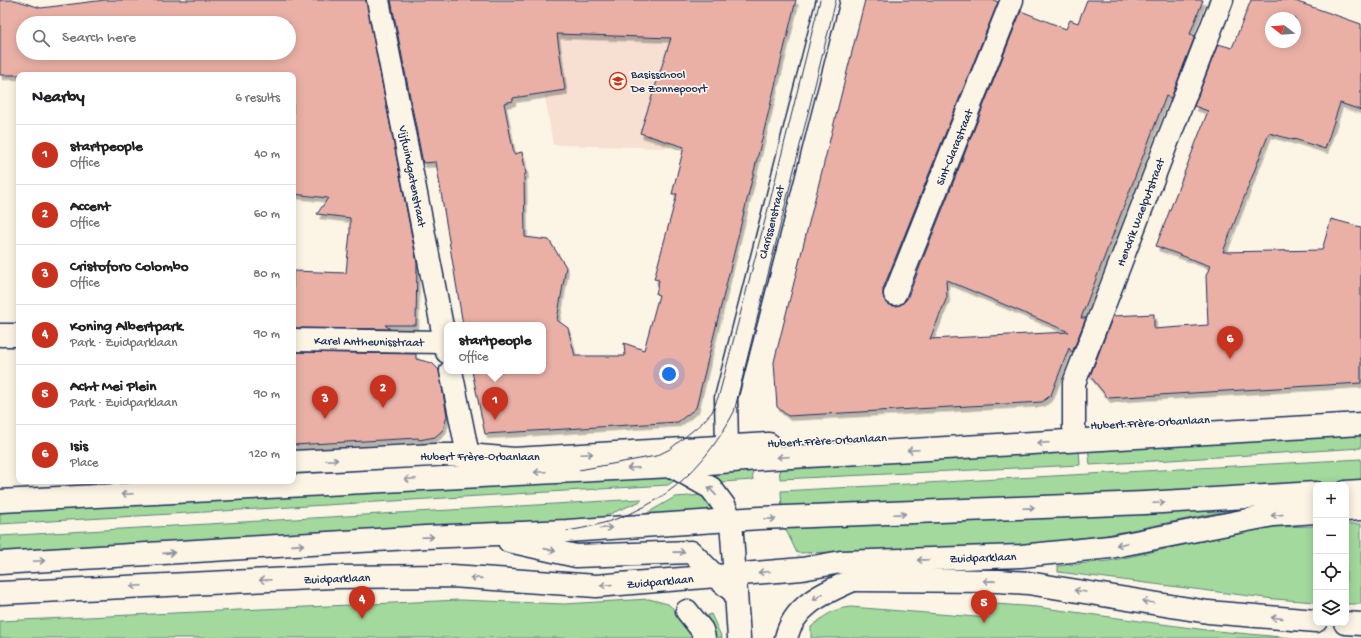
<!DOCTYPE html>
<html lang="en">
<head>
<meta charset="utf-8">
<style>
  body { margin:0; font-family:"Gochi Hand",sans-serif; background:#f6f6f6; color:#202124 }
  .controls { position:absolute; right:12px; bottom:12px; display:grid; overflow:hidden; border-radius:8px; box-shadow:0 2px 10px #0003 }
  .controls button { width:36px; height:36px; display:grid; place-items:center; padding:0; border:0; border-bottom:1px solid #e0e0e0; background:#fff; color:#202124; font:20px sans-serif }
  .compass { position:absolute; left:1265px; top:12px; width:36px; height:36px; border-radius:50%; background:#fff; box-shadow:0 2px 10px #0003; rotate:287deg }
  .you { position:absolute; left:669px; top:374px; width:14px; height:14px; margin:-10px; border:3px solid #fff; border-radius:50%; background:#1a73e8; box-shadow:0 0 0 6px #1a73e833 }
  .badge { display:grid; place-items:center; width:26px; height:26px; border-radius:50%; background:#c8321e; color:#fff; font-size:13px; font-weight:700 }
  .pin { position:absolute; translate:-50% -33px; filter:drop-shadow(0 1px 2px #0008) }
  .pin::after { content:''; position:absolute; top:21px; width:14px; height:12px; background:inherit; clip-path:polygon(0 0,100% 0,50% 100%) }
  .popup { position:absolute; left:444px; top:322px; width:102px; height:52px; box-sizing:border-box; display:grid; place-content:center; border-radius:8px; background:#fff; filter:drop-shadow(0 1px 3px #0005); font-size:13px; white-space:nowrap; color:#757577 }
  .popup b { font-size:15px; color:#202124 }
  .popup::after { content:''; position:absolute; left:50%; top:100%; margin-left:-8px; border:8px solid transparent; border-top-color:#fff }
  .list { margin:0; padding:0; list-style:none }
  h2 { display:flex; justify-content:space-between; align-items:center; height:52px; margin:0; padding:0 16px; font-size:17px }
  h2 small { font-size:13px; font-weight:400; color:#757577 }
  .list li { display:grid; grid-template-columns:26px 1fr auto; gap:12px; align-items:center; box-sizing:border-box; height:60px; padding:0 16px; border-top:1px solid #e0e0e0 }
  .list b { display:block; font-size:15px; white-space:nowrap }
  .list p { margin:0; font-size:13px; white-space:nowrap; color:#757577 }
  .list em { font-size:13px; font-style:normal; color:#757577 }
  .icon { flex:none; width:22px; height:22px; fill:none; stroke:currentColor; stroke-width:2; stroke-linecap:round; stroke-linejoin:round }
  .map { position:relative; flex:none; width:1361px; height:638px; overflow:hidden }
  .search { position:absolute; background:#fff; box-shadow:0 2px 10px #0003; left:16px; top:16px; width:280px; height:44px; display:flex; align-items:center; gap:10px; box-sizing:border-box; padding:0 14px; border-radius:22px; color:#757577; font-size:15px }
  .panel { position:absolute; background:#fff; box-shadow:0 2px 10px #0003; left:16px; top:72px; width:280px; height:412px; border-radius:8px }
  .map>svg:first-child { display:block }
  .built { fill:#f7e0d2 }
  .green { fill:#a3d99c; stroke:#5f847d }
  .building { fill:#eab0a6; stroke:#1b2f5e; fill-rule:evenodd; filter:url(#shadow) }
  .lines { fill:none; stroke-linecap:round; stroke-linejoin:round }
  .minor-casing { stroke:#1b2f5e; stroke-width:25 }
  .highway-casing { stroke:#1b2f5e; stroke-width:25 }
  .minor { stroke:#fcf5e5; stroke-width:22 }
  .highway { stroke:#fcf5e5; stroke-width:22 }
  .tram { stroke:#1b2f5e; stroke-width:1 }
  .oneway { stroke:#8c92a2 }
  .labels { text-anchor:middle; stroke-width:3.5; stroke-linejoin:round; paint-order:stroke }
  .poi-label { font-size:12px; fill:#1b2f5e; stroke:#fcf5e5; text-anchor:start }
  .street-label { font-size:12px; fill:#1b2f5e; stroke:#fcf5e5 }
</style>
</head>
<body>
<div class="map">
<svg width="1361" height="638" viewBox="0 0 1361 638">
  <defs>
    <filter id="shadow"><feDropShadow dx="2.5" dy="4.5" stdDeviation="0" flood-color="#0004"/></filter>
  </defs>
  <rect width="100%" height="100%" fill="#fcf5e5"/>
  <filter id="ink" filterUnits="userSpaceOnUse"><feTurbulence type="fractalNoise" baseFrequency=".025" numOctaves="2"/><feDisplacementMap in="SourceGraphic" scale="8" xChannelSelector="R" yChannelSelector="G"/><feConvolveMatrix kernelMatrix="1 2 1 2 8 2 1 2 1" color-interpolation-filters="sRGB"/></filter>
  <g filter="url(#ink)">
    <path class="built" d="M529,0h204l-31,53 -32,95 -117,-3z"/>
    <g class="green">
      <path d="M1361,431v17l-271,17 -2,-19z"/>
      <path d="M1079,447l1,18 -300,14 -1,-15z"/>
      <path d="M1361,459v24l-579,28 -1,-20z"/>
      <path d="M752,466l1,14 -31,2 -15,-12z"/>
      <path d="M663,474l11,5v2l-6,4 -668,39v-14z"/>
      <path d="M703,495l15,17 -76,4 33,-19z"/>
      <path d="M641,499v2l-41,17 -33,4 -567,33v-19z"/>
      <path d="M1241,508l-134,27 -85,10 -59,4 -166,4 -13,-27z"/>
      <rect x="1346" y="524" width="15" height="80"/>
      <path d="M1316,526v76l-42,-3 -216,-27v-6l51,-5 159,-34z"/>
      <path d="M649,599l19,5 17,15 11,19h-696v-17l459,-21 105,4z"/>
      <path d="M996,604l41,3 169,23 86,8h-481v-11c13,-11 23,-19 40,-20l138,11z"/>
      <path d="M711,614l11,24h-9l-10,-20z"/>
    </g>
    <g class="building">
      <path d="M0,0h15l26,8 64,-8h261l51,263 -1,62h-31l5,4 -97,-1v-57l53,2 4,-41v-14l-33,-4 11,-16 -35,-4v-119h-293zM23,23h266v30h-266z"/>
      <path d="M391,0h405l-100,408 -18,14 -193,12 -13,-63h71v-46h-80l-27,-163 -13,1zM557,34l114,4 -31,95 44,14 -12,47h5l-23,85 5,1 -3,14 3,1 -15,55 -20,-7 1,13h-50l-7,-28 -11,-8 9,-53 -17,-27 -24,-3 -1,-62 2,-1 -4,-22 -8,2 -10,-51 9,-2v-3l52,-8z"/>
      <path d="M865,0h129l4,2 -115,287v6l2,6 5,4 6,1 6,-2 5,-5 114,-288 45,18 4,-9 8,3 9,-23h116l-13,34 5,2 -24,62 -5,-2 -85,222h5l-14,35 -3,-5 -18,47 -9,7 -254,14 -11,-9 -3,-45zM946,280l97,41 26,11 -139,7 17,-42z"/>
      <path d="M1251,0h41l69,24v86l-21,-7 -15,46 -31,-10v1l-25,-7 -46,119 99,-2 9,-31 30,8v156l-253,15 -18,-22 23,-60 41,-2v15l54,-4 -2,-49 4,-10 -54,-20 52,-135 -14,-5 24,-62 14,4zM1271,18h24v24h-24z"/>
      <path d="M293,352l123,2v5l16,4 7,7 8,46 -4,14 -8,7 -16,3 -1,-2 -125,7z"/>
    </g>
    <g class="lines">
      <g class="minor-casing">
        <g id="minor">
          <path d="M378,0l69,352"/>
          <path d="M895,294l117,-294"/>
          <path d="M0,335h19"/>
          <path d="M293,340l152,2"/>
          <path d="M451,371l17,84"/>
          <path d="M1074,427v-44l148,-383"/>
          <path d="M727,446l-1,-48 102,-398"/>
          <path d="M293,462l142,-7h33l46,4 255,-15"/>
          <path d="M672,466l39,22 14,19 6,13 8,118"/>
          <path d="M1346,492l15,-1"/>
          <path d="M0,501l672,-35 85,-7 604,-35"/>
          <path d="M1346,510l15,-1"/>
          <path d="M509,541l67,15 115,-4 24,24 21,18"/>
          <path d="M0,563l426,-26 141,-6 193,-13 385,-15 171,-10"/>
          <path d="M0,593l332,-16 120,-1 144,10 206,-17 39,-7 180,-6 89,-9 163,-32 43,-3"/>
          <path d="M687,611l15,19 2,8"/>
          <path d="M786,638c8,-33 38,-45 67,-58"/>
        </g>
      </g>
      <g class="highway-casing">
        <g id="highway">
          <path d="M853,580l146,1 29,2 180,29 108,9"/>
          <path d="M1345,623l16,1"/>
        </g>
      </g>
      <use href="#minor" class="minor"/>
      <use href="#highway" class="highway"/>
      <g class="tram">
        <path d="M579,470l77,-14 14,-7 32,-26 10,-11 7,-17 50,-190 51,-205"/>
        <path d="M567,531c79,-12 130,-49 167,-119l102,-412"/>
      </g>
    </g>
    <defs><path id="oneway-shaft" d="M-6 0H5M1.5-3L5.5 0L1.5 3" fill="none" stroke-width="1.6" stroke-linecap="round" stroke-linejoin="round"/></defs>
    <g class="oneway">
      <use href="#oneway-shaft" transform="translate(1043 443) rotate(177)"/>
      <use href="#oneway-shaft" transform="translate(913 450) rotate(177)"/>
      <use href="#oneway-shaft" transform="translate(587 454) rotate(-3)"/>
      <use href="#oneway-shaft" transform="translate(783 457) rotate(177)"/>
      <use href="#oneway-shaft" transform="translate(332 460) rotate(-3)"/>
      <use href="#oneway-shaft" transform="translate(633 468) rotate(177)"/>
      <use href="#oneway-shaft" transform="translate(540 472) rotate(177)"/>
      <use href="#oneway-shaft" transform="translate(410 479) rotate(177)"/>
      <use href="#oneway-shaft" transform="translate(712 491) rotate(-133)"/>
      <use href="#oneway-shaft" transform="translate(127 494) rotate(177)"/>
      <use href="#oneway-shaft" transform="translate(1159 503) rotate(-3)"/>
      <use href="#oneway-shaft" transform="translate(1029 508) rotate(-2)"/>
      <use href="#oneway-shaft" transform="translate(900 514) rotate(-2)"/>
      <use href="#oneway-shaft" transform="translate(1277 515) rotate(175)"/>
      <use href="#oneway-shaft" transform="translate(770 519) rotate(2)"/>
      <use href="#oneway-shaft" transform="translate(606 528) rotate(-4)"/>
      <use href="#oneway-shaft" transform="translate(428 537) rotate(-2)"/>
      <use href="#oneway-shaft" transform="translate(1122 544) rotate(168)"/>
      <use href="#oneway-shaft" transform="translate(298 545) rotate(-4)"/>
      <use href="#oneway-shaft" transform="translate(550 550) rotate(13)"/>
      <use href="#oneway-shaft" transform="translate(679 552) rotate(-1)"/>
      <use href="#oneway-shaft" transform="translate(169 553) rotate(-4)"/>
      <use href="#oneway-shaft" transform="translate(923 560) rotate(178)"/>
      <use href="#oneway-shaft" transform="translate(39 561) rotate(-3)"/>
      <use href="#oneway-shaft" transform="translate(764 572) rotate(175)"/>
      <use href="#oneway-shaft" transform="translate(476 578) rotate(-176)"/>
      <use href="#oneway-shaft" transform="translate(265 580) rotate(177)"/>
      <use href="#oneway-shaft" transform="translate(989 581) rotate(-179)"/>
      <use href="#oneway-shaft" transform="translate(606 585) rotate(175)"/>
      <use href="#oneway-shaft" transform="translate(136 586) rotate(177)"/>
      <use href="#oneway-shaft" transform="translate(1080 591) rotate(-171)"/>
      <use href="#oneway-shaft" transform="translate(818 597) rotate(146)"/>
      <use href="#oneway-shaft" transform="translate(1148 602) rotate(-171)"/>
      <use href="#oneway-shaft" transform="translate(1277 618) rotate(-175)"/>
    </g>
  </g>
  <defs>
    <g id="school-ring" transform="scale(0.9)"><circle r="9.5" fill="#fcf5e5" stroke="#c8321e" stroke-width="1.5"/><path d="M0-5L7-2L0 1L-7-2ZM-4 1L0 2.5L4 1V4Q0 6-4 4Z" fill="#c8321e"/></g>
  </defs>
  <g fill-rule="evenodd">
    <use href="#school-ring" x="618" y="81"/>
  </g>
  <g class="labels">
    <g class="poi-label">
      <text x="631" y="78">Basisschool<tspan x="631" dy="14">De Zonnepoort</tspan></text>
    </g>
    <g class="street-label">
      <text transform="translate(954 147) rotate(-68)" y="4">Sint-Clarastraat</text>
      <text transform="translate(413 176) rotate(79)" y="4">Vijfwindgatenstraat</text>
      <text transform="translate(1140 212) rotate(-69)" y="4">Hendrik Waelputstraat</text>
      <text transform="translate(771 222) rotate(-76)" y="4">Clarissenstraat</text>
      <text transform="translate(369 341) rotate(1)" y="4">Karel Antheunisstraat</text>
      <text transform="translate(1150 422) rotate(-3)" y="4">Hubert Frère-Orbanlaan</text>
      <text transform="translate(827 440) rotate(-3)" y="4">Hubert Frère-Orbanlaan</text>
      <text x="480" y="460">Hubert Frère-Orbanlaan</text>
      <text transform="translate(983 557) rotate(-2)" y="4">Zuidparklaan</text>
      <text transform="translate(337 578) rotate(-2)" y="4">Zuidparklaan</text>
      <text transform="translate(660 581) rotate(-5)" y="4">Zuidparklaan</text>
    </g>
  </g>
</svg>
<div class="controls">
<button>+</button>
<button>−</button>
<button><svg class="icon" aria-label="locate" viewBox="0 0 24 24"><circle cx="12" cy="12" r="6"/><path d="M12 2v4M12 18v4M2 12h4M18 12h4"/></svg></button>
<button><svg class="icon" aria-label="layers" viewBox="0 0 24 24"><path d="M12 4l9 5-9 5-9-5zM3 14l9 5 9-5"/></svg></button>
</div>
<svg class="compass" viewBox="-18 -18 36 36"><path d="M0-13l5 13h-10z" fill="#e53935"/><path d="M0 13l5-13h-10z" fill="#757577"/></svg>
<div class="you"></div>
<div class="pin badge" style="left:495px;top:420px">1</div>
<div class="popup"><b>startpeople</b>Office</div>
<div class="pin badge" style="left:383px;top:408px">2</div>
<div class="pin badge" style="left:325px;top:419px">3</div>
<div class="pin badge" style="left:362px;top:619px">4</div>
<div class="pin badge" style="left:984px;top:623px">5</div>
<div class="pin badge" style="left:1230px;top:359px">6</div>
<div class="search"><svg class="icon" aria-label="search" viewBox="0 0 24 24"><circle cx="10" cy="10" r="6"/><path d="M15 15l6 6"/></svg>Search here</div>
<section class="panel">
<h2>Nearby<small>6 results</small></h2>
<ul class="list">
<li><span class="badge">1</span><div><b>startpeople</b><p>Office</p></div><em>40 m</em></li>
<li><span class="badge">2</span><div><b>Accent</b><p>Office</p></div><em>60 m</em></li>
<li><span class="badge">3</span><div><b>Cristoforo Colombo</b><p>Office</p></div><em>80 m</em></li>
<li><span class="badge">4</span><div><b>Koning Albertpark</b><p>Park · Zuidparklaan</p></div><em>90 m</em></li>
<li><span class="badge">5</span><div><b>Acht Mei Plein</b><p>Park · Zuidparklaan</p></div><em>90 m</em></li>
<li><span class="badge">6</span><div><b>Isis</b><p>Place</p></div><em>120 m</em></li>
</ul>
</section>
</div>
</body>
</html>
